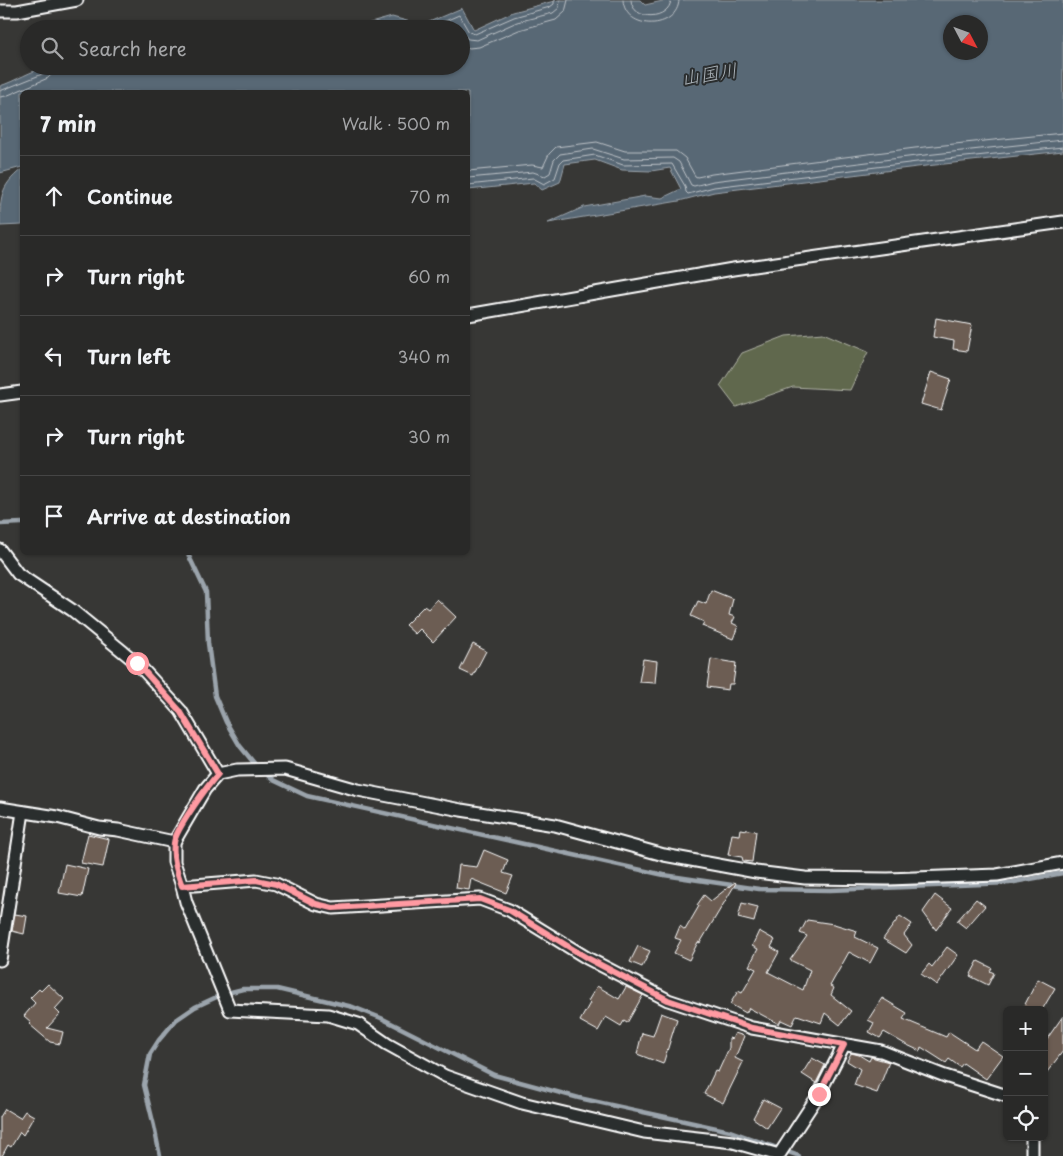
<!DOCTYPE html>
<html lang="en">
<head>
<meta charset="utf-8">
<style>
  body { margin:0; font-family:"Playpen Sans","Klee One",sans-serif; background:#353534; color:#f1f3f6 }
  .controls { position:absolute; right:15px; bottom:15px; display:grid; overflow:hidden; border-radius:8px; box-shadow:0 1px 4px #0004 }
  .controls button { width:45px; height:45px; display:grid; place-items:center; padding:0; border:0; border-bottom:1px solid #454545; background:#292928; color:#f1f3f6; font:25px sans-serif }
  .compass { position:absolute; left:943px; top:15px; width:45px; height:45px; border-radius:50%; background:#292928; box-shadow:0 1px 4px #0004; rotate:131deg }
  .stop { position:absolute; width:15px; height:15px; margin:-11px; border:4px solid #ff9aa2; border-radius:50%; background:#fff }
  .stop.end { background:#ff9aa2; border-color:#fff; box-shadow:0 1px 5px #0008 }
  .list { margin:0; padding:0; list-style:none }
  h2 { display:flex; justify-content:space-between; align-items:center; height:65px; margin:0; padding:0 20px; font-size:21px }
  h2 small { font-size:16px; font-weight:400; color:#a5a6a8 }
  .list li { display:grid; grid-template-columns:32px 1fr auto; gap:15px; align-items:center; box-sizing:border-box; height:80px; padding:0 20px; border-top:1px solid #454545 }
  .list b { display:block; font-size:19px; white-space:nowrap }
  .list em { font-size:16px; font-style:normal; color:#a5a6a8 }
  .icon { flex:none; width:28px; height:28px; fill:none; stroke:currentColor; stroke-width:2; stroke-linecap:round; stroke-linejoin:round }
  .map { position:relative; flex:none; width:1063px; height:1156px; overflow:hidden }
  .search { position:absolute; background:#292928; box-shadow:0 1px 4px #0004; left:20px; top:20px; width:450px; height:55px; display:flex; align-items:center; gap:12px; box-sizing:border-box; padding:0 18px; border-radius:28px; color:#a5a6a8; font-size:19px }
  .panel { position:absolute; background:#292928; box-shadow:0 1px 4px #0004; left:20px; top:90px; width:450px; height:465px; border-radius:8px }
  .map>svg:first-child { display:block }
  .green { fill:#60674d; stroke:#b0b3a6 }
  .water { fill:#596875; stroke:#9ba4ac; fill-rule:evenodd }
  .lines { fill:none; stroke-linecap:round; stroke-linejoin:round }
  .shore { stroke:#bdc3c8; stroke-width:1 }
  .stream { stroke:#9ba4ac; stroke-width:4.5 }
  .building { fill:#6c5d53; stroke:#fff }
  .minor-casing { stroke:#fff; stroke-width:15 }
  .minor { stroke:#2a2d2e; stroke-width:11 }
  .route { stroke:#ff9aa2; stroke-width:6 }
  .labels { text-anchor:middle; stroke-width:4; stroke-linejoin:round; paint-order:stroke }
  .water-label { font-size:19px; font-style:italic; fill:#acb4ba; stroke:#2a2d2e }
</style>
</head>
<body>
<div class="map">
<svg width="1063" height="1156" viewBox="0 0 1063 1156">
  <rect width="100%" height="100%" fill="#373735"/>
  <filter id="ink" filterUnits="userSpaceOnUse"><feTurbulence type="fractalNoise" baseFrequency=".02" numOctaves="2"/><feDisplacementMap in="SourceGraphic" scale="10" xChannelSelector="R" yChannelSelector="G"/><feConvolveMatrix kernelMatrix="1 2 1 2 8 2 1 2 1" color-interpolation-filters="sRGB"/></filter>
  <g filter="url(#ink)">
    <path class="green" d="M823,333l45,19 -18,38 -57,-3 -57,20 -16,-21 22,-33 44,-17z"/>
    <g class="water">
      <path d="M558,0h82l5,5 22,-5h396v151l-146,16 -203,25 -35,9 -131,22 36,-16 61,-11 17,2 19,-9 -11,-21 -19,3 -29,-1 -27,-10 -30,4 -5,18 -18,8 -8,-7 -66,7v-98h-446v75l-22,6v-87c16,-5 31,-16 48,-19 15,-4 32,3 47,-1h366v-37h-112l43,-12 30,8 40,-17 12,22 39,-18zM950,22h30v30h-30z"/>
      <path d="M22,169v56l-22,1c0,-28 0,-40 22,-57z"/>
    </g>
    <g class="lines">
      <g class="shore">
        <path d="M623,0c2,32 55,30 56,0"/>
        <path d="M631,0c1,22 39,20 40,0"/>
        <path d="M427,29l32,-14 10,17 6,2 39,-17 36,-10 4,-3v-4"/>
        <path d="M461,31l7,8 9,1 40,-18 36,-9 6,-5 1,-8"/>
        <path d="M461,43l8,5 10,-1 40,-17 37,-10 9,-8 3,-12"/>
        <path d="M0,91l45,-18 3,-3v-4"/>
        <path d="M0,97l6,-1 42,-18 5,-5 1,-7"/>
        <path d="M468,171l64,-6 11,2 6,-13 7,-7 41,-5 28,9h51l9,7 10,18 2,1 15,-3 203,-26 148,-15"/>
        <path d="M468,178l65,-6 12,4 5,-3 4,-13 6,-6 33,-5 31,10 49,-1 6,4 12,23 3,1 19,-5 203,-25 147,-16"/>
        <path d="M468,185l65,-7 11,6 11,-6 5,-15 3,-3 32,-5 28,10 49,-1 13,22 1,6 2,2 26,-7 203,-25 146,-15"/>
      </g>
      <g class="stream">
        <path d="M0,524l22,-1"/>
        <path d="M187,552l19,40 2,51 7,53 11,26 14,24 14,17 19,17 34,16 357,79 95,14 71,1 179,-7 54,-10"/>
        <path d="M160,1156l-6,-30 -10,-41 6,-31 9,-14 17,-20 19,-13 28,-13 20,-5h34l76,18 28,11 113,57 85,23 151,33 69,25"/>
      </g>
    </g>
    <g class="building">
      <path d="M936,318l36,7 -5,26 -14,-2 1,-8 -21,-4z"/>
      <path d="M931,372l20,7 -10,31 -20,-6z"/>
      <path d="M711,590l22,9 -4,16 6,2 -3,6 6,3 -5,13 -31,-13 2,-4 -13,-6 7,-15 8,3z"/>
      <path d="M437,599l19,18 -23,25 -13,-13 -5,5 -10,-9 19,-19 4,3z"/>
      <path d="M473,644l13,7 -13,25 -13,-6z"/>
      <path d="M643,659l14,2 -2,22 -16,-1z"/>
      <path d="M711,659l25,4 -3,21h-4l-1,6 -21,-3z"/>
      <path d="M740,829l16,2 -4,31 -9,-1 -1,-4 -14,-2 4,-21 7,1z"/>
      <path d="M88,834l21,5 -6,28 -22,-4z"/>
      <path d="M484,850l24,10 -5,13 10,3 -7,17 -35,-14 -2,11 -13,-2 3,-23 18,2z"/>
      <path d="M65,864l23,5 -6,28 -23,-4z"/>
      <path d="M735,882l1,1 -36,60 -2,-1 -9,18 -15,-7 7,-13 -6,-2 5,-12 5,4 14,-24 -2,-1 7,-10 7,6z"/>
      <path d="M935,895l17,13 -16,22 -13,-18z"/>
      <path d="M976,899l9,7 -19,22 -9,-7z"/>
      <path d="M742,903l16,4 -4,15 -16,-4z"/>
      <path d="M15,914l12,2 -3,18 -12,-3z"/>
      <path d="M900,916l12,8 -8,11 8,10 -6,8 -23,-14z"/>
      <path d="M807,920l27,4 23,7 -2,6 23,11 -8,15 -21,-11 -19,34 4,2 -3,7 20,16 -11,14 -15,-12 -4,10 -24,-8 -5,10 -11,-5 -2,4 -30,-16 -3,5 -16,-9 8,-13 4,2 14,-24 -7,-3 9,-17 -6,-3 7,-15 16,9 -4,7 8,5 -11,20 35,18 7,-20 -20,-10 17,-24 -7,-3z"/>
      <path d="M638,946l12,5 -8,16 -12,-5z"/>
      <path d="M947,947l11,8 -21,30 -16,-11 8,-10 3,3z"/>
      <path d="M978,961l14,7 -2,3 4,2 -6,12 -18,-9z"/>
      <path d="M1038,979l17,9 -13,22h-20z"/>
      <path d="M48,984l16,15 -9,10 5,5 -13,14 16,4 -3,12 -10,-2 -21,-18 2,-2 -7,-6 11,-13 -5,-5 9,-9 2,2z"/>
      <path d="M597,986l22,13 7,-12 17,8 -16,28 -3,-2 -3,5 -15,-9 -8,14 -18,-10 10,-18 -2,-2z"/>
      <path d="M882,998l25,15 -4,6 43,18 3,-5 26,17 6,-8 22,15 -17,23 -23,-16 -3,4 -11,-8 -3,4 -25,-16 -1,4 -15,-7 -21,-12 -4,6 -11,-6 5,-9 -6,-3z"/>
      <path d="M661,1013l16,6 -14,45 -26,-10 5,-21 11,3z"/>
      <path d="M1063,1016v35l-19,25v-33z"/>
      <path d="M735,1033l9,3 -9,22 8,4 -20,41 -19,-9 11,-23 3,1 11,-24v-10l3,1z"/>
      <path d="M851,1053l8,2 10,6 2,-4 18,5 -12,31 -23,-8 6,-16 -13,-8z"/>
      <path d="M812,1058l13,7 -9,18 -14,-9z"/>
      <path d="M763,1099l17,9 -13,20 -14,-10z"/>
      <path d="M5,1109l15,9 5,-7 9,5 -11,19 -3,-3 -9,15 -3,-2 -6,11h-2v-39z"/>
    </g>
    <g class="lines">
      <g class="minor-casing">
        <g id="minor">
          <path d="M0,11h17l60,-11"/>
          <path d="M468,315l265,-46 330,-47"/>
          <path d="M0,395l22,-3"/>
          <path d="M0,550l18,24 54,36 65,53 44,48 37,63"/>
          <path d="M0,808l57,9 42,11 19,2 56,12"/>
          <path d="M182,886l4,16 44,108 98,5 30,9 29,20 58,32 77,27 122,29 89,10 46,13 40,-61 25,-49"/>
          <path d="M0,960l23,-148"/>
          <path d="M1007,1096l-62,-20 -64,-25 -129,-23 -84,-28 -81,-42 -78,-48 -29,-11 -147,9 -17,-4 -40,-20 -20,-4 -74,6 -8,-24v-20l31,-53 13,-15 19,-4 48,-1 73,21 103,20 94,15 109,30 92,17 49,6 83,1 109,-4 66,-12"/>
          <path d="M1032,1156v-19"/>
        </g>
      </g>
      <use href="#minor" class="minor"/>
    </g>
  </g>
  <g class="lines" filter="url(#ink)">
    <path class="route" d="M137,663l43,48 38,63c-10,11 -43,56 -44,69 -2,15 3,29 8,43l74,-6 20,4 40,20 17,4 147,-9 29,11 78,48 81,42 84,28 92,17 -25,49"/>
  </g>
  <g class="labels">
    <g class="water-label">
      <text transform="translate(709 74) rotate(-9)" y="7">山国川</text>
    </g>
  </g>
</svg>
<div class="controls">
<button>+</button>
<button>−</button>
<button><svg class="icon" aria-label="locate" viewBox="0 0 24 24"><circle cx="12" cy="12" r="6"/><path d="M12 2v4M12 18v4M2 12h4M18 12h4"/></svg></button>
</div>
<svg class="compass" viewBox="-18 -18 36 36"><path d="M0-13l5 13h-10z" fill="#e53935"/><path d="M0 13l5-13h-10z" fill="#a5a6a8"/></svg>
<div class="stop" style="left:137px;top:663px"></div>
<div class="stop end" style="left:819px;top:1094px"></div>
<div class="search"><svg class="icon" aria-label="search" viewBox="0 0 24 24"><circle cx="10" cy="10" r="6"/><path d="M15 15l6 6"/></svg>Search here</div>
<section class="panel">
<h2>7 min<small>Walk · 500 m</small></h2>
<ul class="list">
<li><svg class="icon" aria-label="ahead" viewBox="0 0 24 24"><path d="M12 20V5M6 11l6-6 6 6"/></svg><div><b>Continue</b></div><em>70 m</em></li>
<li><svg class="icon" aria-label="right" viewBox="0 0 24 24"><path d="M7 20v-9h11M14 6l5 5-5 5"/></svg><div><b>Turn right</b></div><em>60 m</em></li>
<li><svg class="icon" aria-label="left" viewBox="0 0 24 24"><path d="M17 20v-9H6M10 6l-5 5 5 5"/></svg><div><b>Turn left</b></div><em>340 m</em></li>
<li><svg class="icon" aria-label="right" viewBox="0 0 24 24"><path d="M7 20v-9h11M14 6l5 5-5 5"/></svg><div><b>Turn right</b></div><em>30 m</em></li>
<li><svg class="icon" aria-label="arrive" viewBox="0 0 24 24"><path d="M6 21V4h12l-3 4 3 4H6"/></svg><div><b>Arrive at destination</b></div></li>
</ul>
</section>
</div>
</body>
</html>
